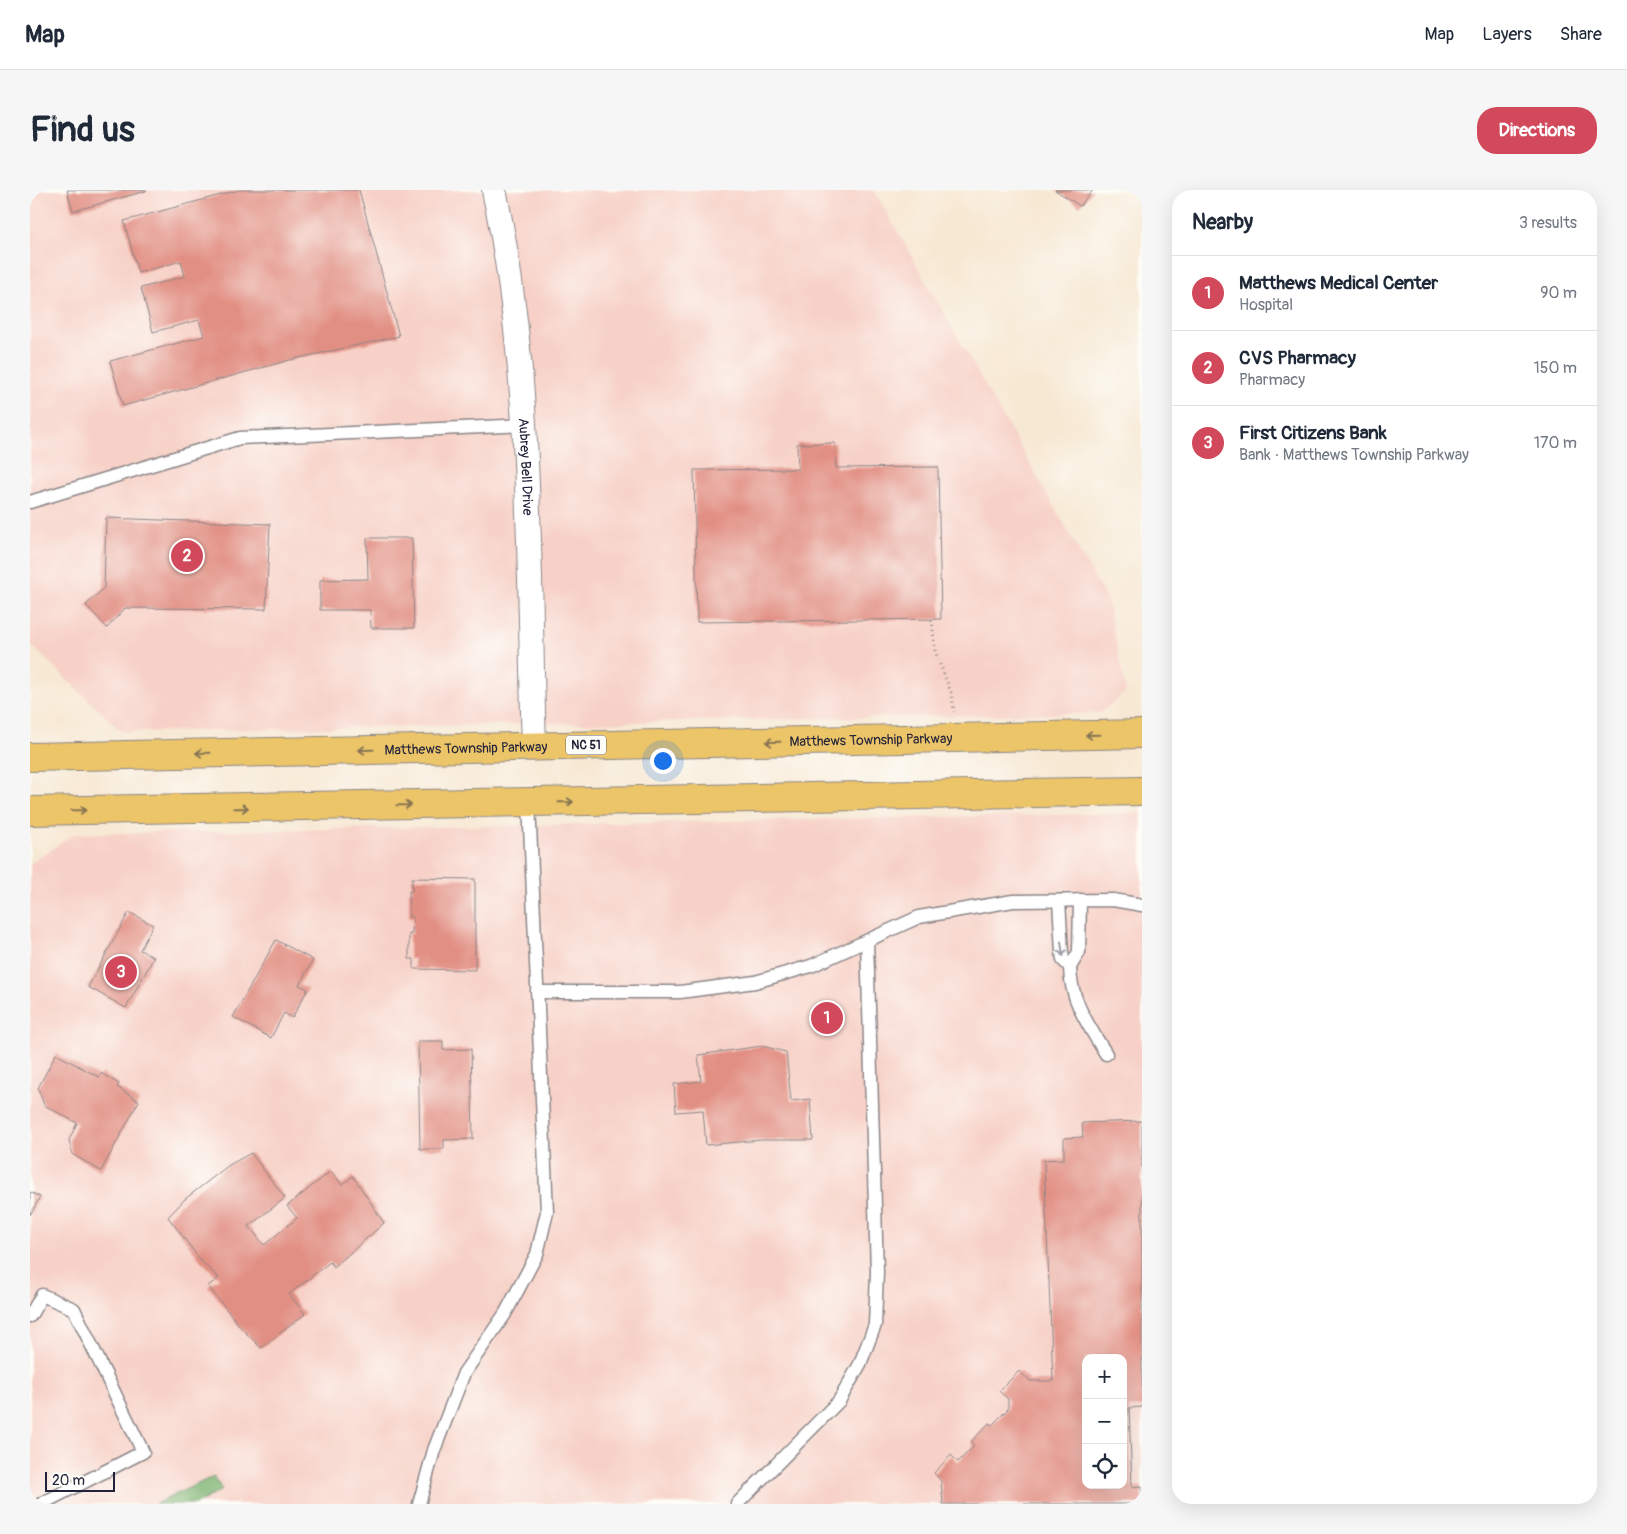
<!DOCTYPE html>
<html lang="en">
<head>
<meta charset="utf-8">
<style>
  body { margin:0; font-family:Pangolin,sans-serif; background:#f6f6f7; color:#1f2937 }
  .controls { position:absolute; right:15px; bottom:15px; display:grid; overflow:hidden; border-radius:10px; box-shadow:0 5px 20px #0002 }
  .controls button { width:45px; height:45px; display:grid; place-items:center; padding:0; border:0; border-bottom:1px solid #e0e1e3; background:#fff; color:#1f2937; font:25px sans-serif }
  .scale { position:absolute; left:15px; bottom:12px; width:70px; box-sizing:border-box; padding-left:5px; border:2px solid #22223b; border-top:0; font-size:14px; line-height:18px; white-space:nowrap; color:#22223b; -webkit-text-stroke:4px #fdfcf7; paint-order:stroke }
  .you { position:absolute; left:632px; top:570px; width:18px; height:18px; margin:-12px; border:4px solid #fff; border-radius:50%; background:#1a73e8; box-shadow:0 0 0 8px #1a73e833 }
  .badge { display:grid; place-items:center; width:32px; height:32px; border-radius:50%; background:#d1495b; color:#fff; font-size:16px; font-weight:700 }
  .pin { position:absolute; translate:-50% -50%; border:2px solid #fff; box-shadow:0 1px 5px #0006 }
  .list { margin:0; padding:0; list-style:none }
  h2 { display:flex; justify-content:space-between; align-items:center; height:65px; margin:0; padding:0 20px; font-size:21px }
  h2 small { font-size:16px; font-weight:400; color:#747a83 }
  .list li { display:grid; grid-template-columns:32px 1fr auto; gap:15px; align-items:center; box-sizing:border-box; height:75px; padding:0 20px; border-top:1px solid #e0e1e3 }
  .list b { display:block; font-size:19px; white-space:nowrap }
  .list p { margin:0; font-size:16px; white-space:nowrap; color:#747a83 }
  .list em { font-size:16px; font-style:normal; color:#747a83 }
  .icon { flex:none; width:28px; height:28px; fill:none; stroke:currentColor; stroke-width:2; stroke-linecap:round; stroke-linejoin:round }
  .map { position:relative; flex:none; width:1112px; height:1314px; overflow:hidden; border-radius:20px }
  header { display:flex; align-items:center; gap:30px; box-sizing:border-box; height:70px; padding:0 25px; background:#fff; border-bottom:1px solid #e0e1e3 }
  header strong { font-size:24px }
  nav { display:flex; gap:28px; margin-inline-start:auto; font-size:18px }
  .intro { display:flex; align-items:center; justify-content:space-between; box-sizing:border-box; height:120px; padding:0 30px }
  h1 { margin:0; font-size:35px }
  .button { padding:12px 22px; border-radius:20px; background:#d1495b; color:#fff; font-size:18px; font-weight:700 }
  main { display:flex; gap:30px; padding:0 30px }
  aside { flex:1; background:#fff; border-radius:20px; box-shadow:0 5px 20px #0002 }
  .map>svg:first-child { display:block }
  .built { fill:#f7d1c7; fill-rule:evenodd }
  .forest { fill:#7bb26f; stroke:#4e6a55 }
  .building { fill:#e28f83; fill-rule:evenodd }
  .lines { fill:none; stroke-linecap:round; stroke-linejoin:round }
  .service-casing { stroke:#8c8587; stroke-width:15 }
  .minor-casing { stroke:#8c8587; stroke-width:26 }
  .primary-casing { stroke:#8c8587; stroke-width:30 }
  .path { stroke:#8c8587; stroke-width:3; stroke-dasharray:1 4; stroke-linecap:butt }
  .service { stroke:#fff; stroke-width:12 }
  .minor { stroke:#fff; stroke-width:24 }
  .primary { stroke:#ecc569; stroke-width:28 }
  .oneway { stroke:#877452 }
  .oneway2 { stroke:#9c9ca7 }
  .labels { text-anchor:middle; stroke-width:4; stroke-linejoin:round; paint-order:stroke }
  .shield { fill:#fdfcf7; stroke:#646373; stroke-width:1 }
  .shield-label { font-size:12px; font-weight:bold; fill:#22223b }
  .street-label { font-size:14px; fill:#22223b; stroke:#fdfcf7 }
</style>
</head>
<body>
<header>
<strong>Map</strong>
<nav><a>Map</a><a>Layers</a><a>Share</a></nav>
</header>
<div class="intro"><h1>Find us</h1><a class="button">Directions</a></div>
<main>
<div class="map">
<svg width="1112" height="1314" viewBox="0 0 1112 1314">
  <rect width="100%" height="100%" fill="#fdfcf7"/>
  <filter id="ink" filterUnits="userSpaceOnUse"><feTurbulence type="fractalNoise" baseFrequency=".02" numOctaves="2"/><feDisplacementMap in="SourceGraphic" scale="10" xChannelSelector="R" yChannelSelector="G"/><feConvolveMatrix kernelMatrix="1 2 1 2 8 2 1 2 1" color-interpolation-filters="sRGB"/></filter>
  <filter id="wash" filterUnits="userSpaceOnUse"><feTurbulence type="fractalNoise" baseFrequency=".0096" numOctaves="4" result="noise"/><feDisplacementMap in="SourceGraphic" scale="20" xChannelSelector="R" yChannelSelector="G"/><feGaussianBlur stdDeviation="1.12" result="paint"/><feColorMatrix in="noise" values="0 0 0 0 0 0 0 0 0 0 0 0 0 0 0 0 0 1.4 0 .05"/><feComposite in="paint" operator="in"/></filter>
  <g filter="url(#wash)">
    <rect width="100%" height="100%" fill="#f7e8d3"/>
    <g class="built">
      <path d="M0,0h844l233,410 19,91 -26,22 -978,19 -92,-88z"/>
      <path d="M1112,623v691h-1112v-640l44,-30zM1056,1168h37v127h-37z"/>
    </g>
    <path class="forest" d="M184,1286l8,14 -26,14h-41z"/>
    <g id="blocks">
      <g class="building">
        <path d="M37,0h79v1l-73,20z"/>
        <path d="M209,0h120l40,146 -109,24 -167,46 -13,-45 94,-25 -5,-16 -46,12 -12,-44 44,-12 -4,-15 -43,12 -14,-52z"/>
        <path d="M1025,0h38l-13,16z"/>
        <path d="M805,253l1,25 102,-1 3,152 -244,3 -3,-152 104,-1 -1,-25z"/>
        <path d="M76,328l164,6 -4,85 -141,-1 -18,20 -21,-23 18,-17z"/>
        <path d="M337,348h45l2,90h-43l-1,-18h-50v-30l48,-1z"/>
        <path d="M382,688l63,1v91l-61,-1v-10h-5v-25h3l1,-17h-4v-26h3z"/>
        <path d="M99,722l24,13 -13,25 14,7 -28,51 -38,-21z"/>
        <path d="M246,750l37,20 -14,25 9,4 -16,29 -8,-5 -13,25 -38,-21z"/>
        <path d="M388,851h25v9l28,-1 2,90 -29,1v9h-24z"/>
        <path d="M732,856l24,6 5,49 19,-2 3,41h-52l-55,5 -3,-35 -27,2 -2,-28 27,-3 -3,-26z"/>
        <path d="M26,864l43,23 2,-4 18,11 -2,3 22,14 -38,70 -29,-17 -3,-14 8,-17 -33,-18 -6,-17z"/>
        <path d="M1112,931v286l-13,1 3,79 10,-1v18h-199l-2,-23 -7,-8 17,-18 7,7 16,-16 -3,-4 18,-19 3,2 16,-16v-10l-9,-8 20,-20 11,10h23l-9,-221 20,-1v-21l19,-1 -1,-14zM1056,1168h37v127h-37z"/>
        <path d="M221,963l34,45 -36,28 15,19 33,-27 -10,-12 44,-35 11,14 11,-9 31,47 -50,44 -4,-5 -41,32 16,20 -44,34 -19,-19 -34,-43 11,-8 -18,-17 -33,-44 17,-18 44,-34z"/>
        <path d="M0,1002l10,5 -10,18z"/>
      </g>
    </g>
  </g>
  <g filter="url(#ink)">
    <use href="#blocks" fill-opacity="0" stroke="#8c8587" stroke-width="1"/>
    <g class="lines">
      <g class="service-casing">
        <g id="service">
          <path d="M0,312l210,-64 285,-13"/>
          <path d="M1029,711l3,51 1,8 7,7 9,-15 1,-52"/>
          <path d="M1040,777c0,33 19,59 36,87"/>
          <path d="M507,802h143l75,-10 56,-16 108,-49 94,-16 100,-1 29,5"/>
          <path d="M0,1126l12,-21 32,14 69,143 -102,52"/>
          <path d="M389,1314l15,-54 30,-77 41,-59 32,-60 10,-42 -18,-409"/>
          <path d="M707,1314l102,-103 21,-37 15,-39 2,-53 -10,-331"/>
        </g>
      </g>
      <g class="minor-casing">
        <g id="minor">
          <path id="s1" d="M464,0c39,182 34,371 40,557"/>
        </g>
      </g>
      <g class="primary-casing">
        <g id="primary">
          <path id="s2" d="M0,567l1112,-23"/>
          <path d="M0,621l1112,-20"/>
        </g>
      </g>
      <path class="path" d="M902,430l3,31 17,44 2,17"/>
      <use href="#service" class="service"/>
      <use href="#minor" class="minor"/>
      <use href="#primary" class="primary"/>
    </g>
    <defs><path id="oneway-shaft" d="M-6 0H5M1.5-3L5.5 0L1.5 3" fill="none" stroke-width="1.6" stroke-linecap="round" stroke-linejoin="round" transform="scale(1.25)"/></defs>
    <g class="oneway">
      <use href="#oneway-shaft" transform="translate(1063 545) rotate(179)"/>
      <use href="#oneway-shaft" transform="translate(743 552) rotate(179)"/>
      <use href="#oneway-shaft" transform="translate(336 560) rotate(179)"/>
      <use href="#oneway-shaft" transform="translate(173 563) rotate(179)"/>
      <use href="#oneway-shaft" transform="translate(536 612) rotate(-1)"/>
      <use href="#oneway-shaft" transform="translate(374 615) rotate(-1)"/>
      <use href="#oneway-shaft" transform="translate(211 618) rotate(-1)"/>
      <use href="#oneway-shaft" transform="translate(49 620) rotate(-1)"/>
    </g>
    <use class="oneway2" href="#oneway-shaft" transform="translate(1032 759) rotate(83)"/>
  </g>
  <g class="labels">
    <rect class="shield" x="536" y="545.5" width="40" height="19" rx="4"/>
    <g class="shield-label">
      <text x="556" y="559">NC 51</text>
    </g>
    <g class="street-label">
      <text dy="5" stroke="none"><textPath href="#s1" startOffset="279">Aubrey Bell Drive</textPath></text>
      <text dy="5" stroke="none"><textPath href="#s2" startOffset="841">Matthews Township Parkway</textPath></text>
      <text dy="5" stroke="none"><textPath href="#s2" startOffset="436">Matthews Township Parkway</textPath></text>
    </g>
  </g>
</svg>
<div class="controls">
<button>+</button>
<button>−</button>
<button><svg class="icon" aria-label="locate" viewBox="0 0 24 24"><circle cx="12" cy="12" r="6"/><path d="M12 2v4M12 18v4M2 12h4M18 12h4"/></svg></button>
</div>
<div class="scale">20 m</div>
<div class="you"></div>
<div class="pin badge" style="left:797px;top:828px">1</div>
<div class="pin badge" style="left:157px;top:366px">2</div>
<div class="pin badge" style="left:91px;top:782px">3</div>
</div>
<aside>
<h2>Nearby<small>3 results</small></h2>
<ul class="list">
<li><span class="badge">1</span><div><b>Matthews Medical Center</b><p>Hospital</p></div><em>90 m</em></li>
<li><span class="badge">2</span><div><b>CVS Pharmacy</b><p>Pharmacy</p></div><em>150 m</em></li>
<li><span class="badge">3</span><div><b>First Citizens Bank</b><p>Bank · Matthews Township Parkway</p></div><em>170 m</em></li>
</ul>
</aside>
</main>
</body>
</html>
